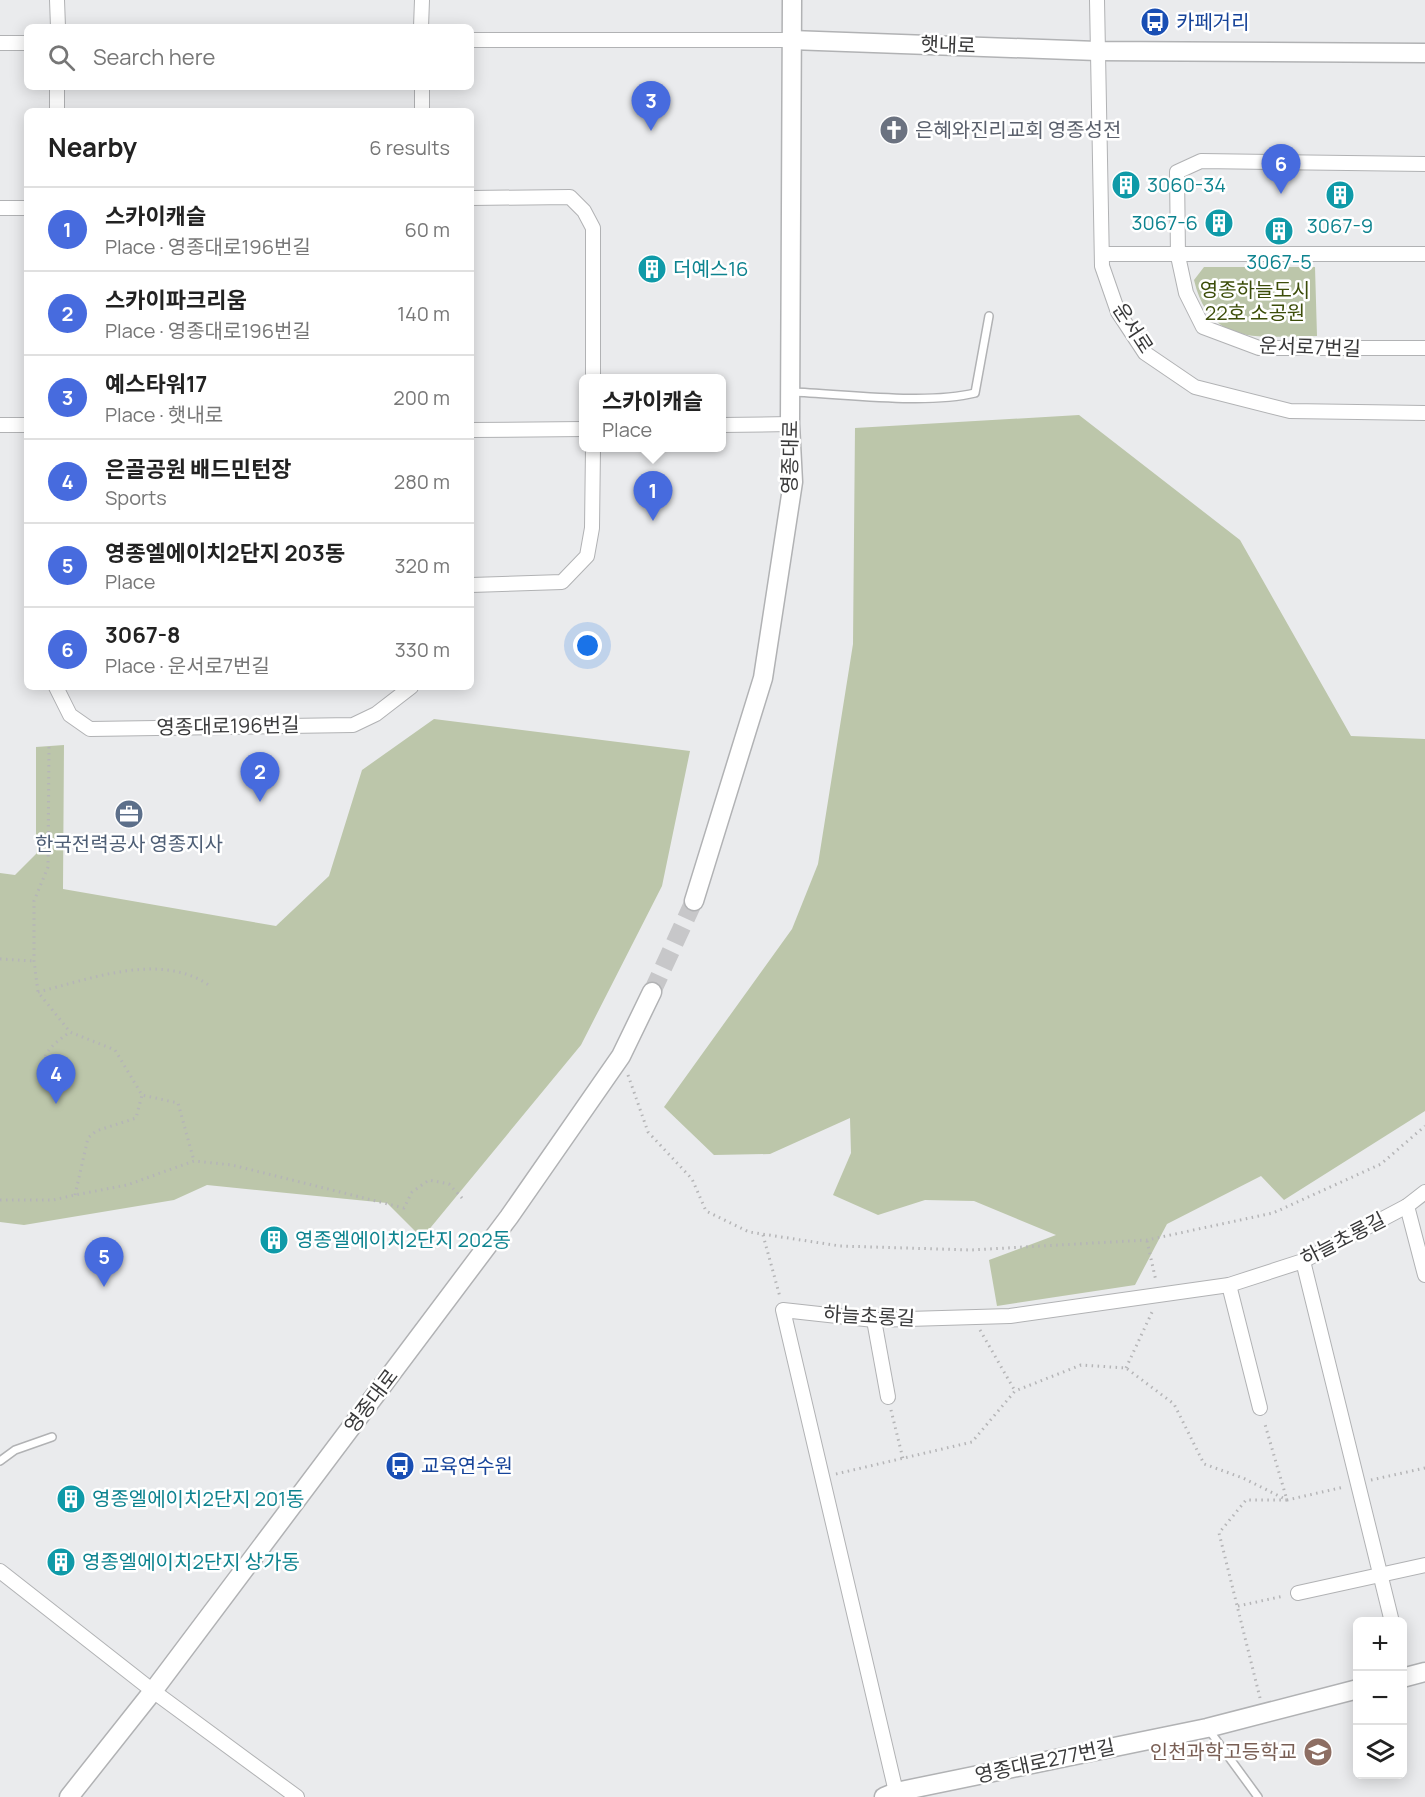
<!DOCTYPE html>
<html lang="en">
<head>
<meta charset="utf-8">
<style>
  body { margin:0; font-family:Manrope,"Noto Sans KR",sans-serif; background:#f6f6f6; color:#222 }
  .controls { position:absolute; right:18px; bottom:18px; display:grid; overflow:hidden; border-radius:9px; box-shadow:0 3px 15px #0003 }
  .controls button { width:54px; height:54px; display:grid; place-items:center; padding:0; border:0; border-bottom:2px solid #e0e0e0; background:#fff; color:#222; font:30px sans-serif }
  .you { position:absolute; left:588px; top:646px; width:21px; height:21px; margin:-15px; border:4px solid #fff; border-radius:50%; background:#1a73e8; box-shadow:0 0 0 9px #1a73e833 }
  .badge { display:grid; place-items:center; width:39px; height:39px; border-radius:50%; background:#476bde; color:#fff; font-size:20px; font-weight:700 }
  .pin { position:absolute; translate:-50% -50px; filter:drop-shadow(0 2px 3px #0008) }
  .pin::after { content:''; position:absolute; top:32px; width:21px; height:18px; background:inherit; clip-path:polygon(0 0,100% 0,50% 100%) }
  .popup { position:absolute; left:579px; top:374px; width:147px; height:78px; box-sizing:border-box; display:grid; place-content:center; border-radius:9px; background:#fff; filter:drop-shadow(0 2px 4px #0005); font-size:20px; white-space:nowrap; color:#767676 }
  .popup b { font-size:22px; color:#222 }
  .popup::after { content:''; position:absolute; left:50%; top:100%; margin-left:-12px; border:12px solid transparent; border-top-color:#fff }
  .list { margin:0; padding:0; list-style:none }
  h2 { display:flex; justify-content:space-between; align-items:center; height:78px; margin:0; padding:0 24px; font-size:26px }
  h2 small { font-size:20px; font-weight:400; color:#767676 }
  .list li { display:grid; grid-template-columns:39px 1fr auto; gap:18px; align-items:center; box-sizing:border-box; height:84px; padding:0 24px; border-top:2px solid #e0e0e0 }
  .list b { display:block; font-size:22px; white-space:nowrap }
  .list p { margin:0; font-size:20px; white-space:nowrap; color:#767676 }
  .list em { font-size:20px; font-style:normal; color:#767676 }
  .icon { flex:none; width:33px; height:33px; fill:none; stroke:currentColor; stroke-width:2; stroke-linecap:round; stroke-linejoin:round }
  .map { position:relative; flex:none; width:1425px; height:1797px; overflow:hidden }
  .search { position:absolute; background:#fff; box-shadow:0 3px 15px #0003; left:24px; top:24px; width:450px; height:66px; display:flex; align-items:center; gap:15px; box-sizing:border-box; padding:0 21px; border-radius:9px; color:#767676; font-size:22px }
  .panel { position:absolute; background:#fff; box-shadow:0 3px 15px #0003; left:24px; top:108px; width:450px; height:582px; border-radius:9px }
  .map>svg:first-child { display:block }
  .green { fill:#bcc6aa }
  .lines { fill:none; stroke-linecap:round; stroke-linejoin:round }
  .secondary-tunnel { stroke:#c7c7c9; stroke-width:18; stroke-dasharray:18 9; stroke-linecap:butt }
  .lane-casing { stroke:#b1b2b4; stroke-width:10 }
  .street-casing { stroke:#b1b2b4; stroke-width:16 }
  .secondary-casing { stroke:#b1b2b4; stroke-width:21 }
  .path { stroke:#b5b5b7; stroke-width:3; stroke-dasharray:1.5 4.5; stroke-linecap:butt }
  .lane { stroke:#fff; stroke-width:7 }
  .street { stroke:#fff; stroke-width:14 }
  .secondary { stroke:#fff; stroke-width:18 }
  .labels { text-anchor:middle; stroke-width:5; stroke-linejoin:round; paint-order:stroke }
  .transit-label { font-size:20px; fill:#164399; stroke:#fff; text-anchor:start }
  .street-label { font-size:20px; fill:#39393a; stroke:#fff }
  .worship-label { font-size:20px; fill:#5b616d; stroke:#fff; text-anchor:start }
  .culture-label { font-size:20px; fill:#0d838f; stroke:#fff; text-anchor:start }
  .park-label { font-size:20px; fill:#3c4d09; stroke:#fff }
  .service-label { font-size:20px; fill:#4e5e75; stroke:#fff }
  .education-label { font-size:20px; fill:#785e54; stroke:#fff; text-anchor:end }
</style>
</head>
<body>
<div class="map">
<svg width="1425" height="1797" viewBox="0 0 1425 1797">
  <rect width="100%" height="100%" fill="#eaebed"/>
  <g class="green">
    <path d="M1204,267h111l2,69c-56,0 -107,12 -123,-56z"/>
    <path d="M1079,415l161,125 111,196 74,3v372l-141,89 -23,-24 -94,48 -32,61 -138,21 -8,-46 67,-25 -82,-34 -49,-1 -47,15 -45,-20 18,-42 -1,-35 -80,36 -56,1 -50,-48 128,-178 26,-65 35,-220 2,-216z"/>
    <path d="M434,719l256,32 -28,135 -81,159 -159,193 -35,-35 -180,-18 -33,15 -150,25 -24,-3v-349l15,2 21,-21v-107l28,-2 -1,144 213,37 53,-50 33,-106z"/>
  </g>
  <g class="lines">
    <path class="secondary-tunnel" d="M652,992l42,-91"/>
    <g class="lane-casing">
      <g id="lane">
        <path d="M792,392c53,2 134,13 183,1l14,-77"/>
        <path d="M0,1461l15,-11 37,-13"/>
        <path d="M1209,1730l49,67"/>
      </g>
    </g>
    <g class="street-casing">
      <g id="street">
        <path d="M57,0l1,27"/>
        <path d="M1097,0l5,266 16,46 27,41 50,34 95,24 135,2"/>
        <path d="M421,27l1,-27"/>
        <path d="M471,40h320"/>
        <path d="M0,43h27"/>
        <path d="M422,87v24"/>
        <path d="M57,111v-24"/>
        <path d="M1425,164l-224,-3 -24,11 1,84 8,37 17,34 56,21h166"/>
        <path d="M471,198l99,-1 14,14 9,17v150"/>
        <path d="M0,208h27"/>
        <path d="M1102,254h323"/>
        <path d="M0,425h27"/>
        <path d="M722,425l68,-1"/>
        <path d="M471,430l113,-1"/>
        <path d="M471,585l91,-3 25,-26 5,-28 1,-80"/>
        <path d="M56,687l14,28 20,14 263,-4 23,-11 35,-27"/>
        <path d="M1407,1206l18,69"/>
        <path d="M1303,1261l89,361"/>
        <path d="M1229,1285l31,123"/>
        <path d="M874,1320l14,77"/>
        <path d="M0,1571l153,120 144,106"/>
        <path d="M1298,1593l127,-28"/>
        <path d="M896,1792l-113,-482 91,10 136,-4 219,-31 74,-24 104,-55 18,-14"/>
      </g>
    </g>
    <g class="secondary-casing">
      <g id="secondary">
        <path d="M791,40l306,11 328,2"/>
        <path d="M694,901l69,-223 30,-196 -3,-58 2,-424"/>
        <path d="M1402,1678l23,-6"/>
        <path d="M69,1797l84,-106 356,-474 112,-161 31,-64"/>
        <path d="M884,1797l12,-5 311,-64 151,-39"/>
      </g>
    </g>
    <g class="path">
      <path d="M49,747l-1,120 -14,34v60l4,31 32,40 45,18 27,45 36,8 16,58"/>
      <path d="M0,959l34,2"/>
      <path d="M38,992c53,-13 123,-41 172,-6"/>
      <path d="M628,1075l20,57 44,47 14,32 43,21 91,14 131,4 176,-10 126,-27 108,-49 44,-38"/>
      <path d="M42,1080c-1,-26 7,-33 28,-48"/>
      <path d="M75,1195l13,-57 8,-7 40,-13 6,-23"/>
      <path d="M0,1200h53l22,-5 52,-10 67,-24 38,4 172,43 8,-16 17,-12 20,4 13,14"/>
      <path d="M763,1235l17,62"/>
      <path d="M1147,1241l9,40"/>
      <path d="M980,1330l35,61"/>
      <path d="M1126,1368l27,-58"/>
      <path d="M891,1410l12,49"/>
      <path d="M836,1474l136,-32 43,-51 66,-26 45,3 48,36 30,60 39,14 44,22 57,-13"/>
      <path d="M1371,1480l54,-12"/>
      <path d="M1238,1606l46,-10"/>
      <path d="M1260,1698l-41,-165 27,-33h41l-23,-79"/>
    </g>
    <use href="#lane" class="lane"/>
    <use href="#street" class="street"/>
    <use href="#secondary" class="secondary"/>
  </g>
  <defs>
    <g id="bus-disc" transform="scale(1.5)"><circle r="9.5" fill="#1a4fb4" stroke="#fff"/><path d="M-5-6H5V4H4V6H2V4H-2V6H-4V4H-5ZM-3.5-4V0h7V-4ZM-3.5 1.2v1.5H-2V1.2ZM2 1.2v1.5H3.5V1.2Z" fill="#fff"/></g>
    <g id="church-disc" transform="scale(1.5)"><circle r="9.5" fill="#6b7280" stroke="#fff"/><path d="M-1.2-6h2.4v3.5h3.3v2.4h-3.3V6h-2.4V-.1h-3.3v-2.4h3.3Z" fill="#fff"/></g>
    <g id="building-disc" transform="scale(1.5)"><circle r="9.5" fill="#0f9aa8" stroke="#fff"/><path d="M-4-6H4V6H1V3H-1V6H-4ZM-2.5-4.3h1.7v1.8h-1.7ZM.8-4.3h1.7v1.8H.8ZM-2.5-1h1.7V.8h-1.7ZM.8-1h1.7V.8H.8Z" fill="#fff"/></g>
    <g id="office-disc" transform="scale(1.5)"><circle r="9.5" fill="#5c6f8a" stroke="#fff"/><path d="M-6-3h4V-5.5h4V-3h4V5H-6ZM-1-4.5V-3h2v-1.5ZM-6 0V1H6V0Z" fill="#fff"/></g>
    <g id="school-disc" transform="scale(1.5)"><circle r="9.5" fill="#8d6e63" stroke="#fff"/><path d="M0-5L7-2L0 1L-7-2ZM-4 1L0 2.5L4 1V4Q0 6-4 4Z" fill="#fff"/></g>
  </defs>
  <g fill-rule="evenodd">
    <use href="#bus-disc" x="1155" y="22"/>
    <use href="#church-disc" x="894" y="130"/>
    <use href="#building-disc" x="1126" y="185"/>
    <use href="#building-disc" x="1340" y="195"/>
    <use href="#building-disc" x="1219" y="223"/>
    <use href="#building-disc" x="1279" y="231"/>
    <use href="#building-disc" x="652" y="269"/>
    <use href="#office-disc" x="129" y="814"/>
    <use href="#building-disc" x="274" y="1240"/>
    <use href="#bus-disc" x="400" y="1466"/>
    <use href="#building-disc" x="71" y="1499"/>
    <use href="#building-disc" x="61" y="1562"/>
    <use href="#school-disc" x="1318" y="1752"/>
  </g>
  <g class="labels">
    <g class="transit-label">
      <text x="1176" y="29">카페거리</text>
      <text x="421" y="1473">교육연수원</text>
    </g>
    <g class="street-label">
      <text transform="translate(948 45) rotate(2)" y="7">햇내로</text>
      <text transform="translate(1133 328) rotate(57)" y="7">운서로</text>
      <text transform="translate(1310 347) rotate(2)" y="7">운서로7번길</text>
      <text transform="translate(790 457) rotate(-89)" y="7">영종대로</text>
      <text transform="translate(228 726) rotate(-1)" y="7">영종대로196번길</text>
      <text transform="translate(1343 1239) rotate(-27)" y="7">하늘초롱길</text>
      <text transform="translate(869 1316) rotate(3)" y="7">하늘초롱길</text>
      <text transform="translate(371 1401) rotate(-53)" y="7">영종대로</text>
      <text transform="translate(1045 1761) rotate(-12)" y="7">영종대로277번길</text>
    </g>
    <g class="worship-label">
      <text x="915" y="137">은혜와진리교회 영종성전</text>
    </g>
    <g class="culture-label">
      <text x="1147" y="192">3060-34</text>
      <text x="1198" y="230" text-anchor="end">3067-6</text>
      <text x="1340" y="233" text-anchor="middle">3067-9</text>
      <text x="1279" y="269" text-anchor="middle">3067-5</text>
      <text x="673" y="276">더예스16</text>
      <text x="295" y="1247">영종엘에이치2단지 202동</text>
      <text x="92" y="1506">영종엘에이치2단지 201동</text>
      <text x="82" y="1569">영종엘에이치2단지 상가동</text>
    </g>
    <g class="park-label">
      <text x="1255" y="297">영종하늘도시<tspan x="1255" dy="23">22호 소공원</tspan></text>
    </g>
    <g class="service-label">
      <text x="129" y="851">한국전력공사 영종지사</text>
    </g>
    <g class="education-label">
      <text x="1297" y="1759">인천과학고등학교</text>
    </g>
  </g>
</svg>
<div class="controls">
<button>+</button>
<button>−</button>
<button><svg class="icon" aria-label="layers" viewBox="0 0 24 24"><path d="M12 4l9 5-9 5-9-5zM3 14l9 5 9-5"/></svg></button>
</div>
<div class="you"></div>
<div class="pin badge" style="left:653px;top:521px">1</div>
<div class="popup"><b>스카이캐슬</b>Place</div>
<div class="pin badge" style="left:260px;top:802px">2</div>
<div class="pin badge" style="left:651px;top:131px">3</div>
<div class="pin badge" style="left:56px;top:1104px">4</div>
<div class="pin badge" style="left:104px;top:1287px">5</div>
<div class="pin badge" style="left:1281px;top:194px">6</div>
<div class="search"><svg class="icon" aria-label="search" viewBox="0 0 24 24"><circle cx="10" cy="10" r="6"/><path d="M15 15l6 6"/></svg>Search here</div>
<section class="panel">
<h2>Nearby<small>6 results</small></h2>
<ul class="list">
<li><span class="badge">1</span><div><b>스카이캐슬</b><p>Place · 영종대로196번길</p></div><em>60 m</em></li>
<li><span class="badge">2</span><div><b>스카이파크리움</b><p>Place · 영종대로196번길</p></div><em>140 m</em></li>
<li><span class="badge">3</span><div><b>예스타워17</b><p>Place · 햇내로</p></div><em>200 m</em></li>
<li><span class="badge">4</span><div><b>은골공원 배드민턴장</b><p>Sports</p></div><em>280 m</em></li>
<li><span class="badge">5</span><div><b>영종엘에이치2단지 203동</b><p>Place</p></div><em>320 m</em></li>
<li><span class="badge">6</span><div><b>3067-8</b><p>Place · 운서로7번길</p></div><em>330 m</em></li>
</ul>
</section>
</div>
</body>
</html>
